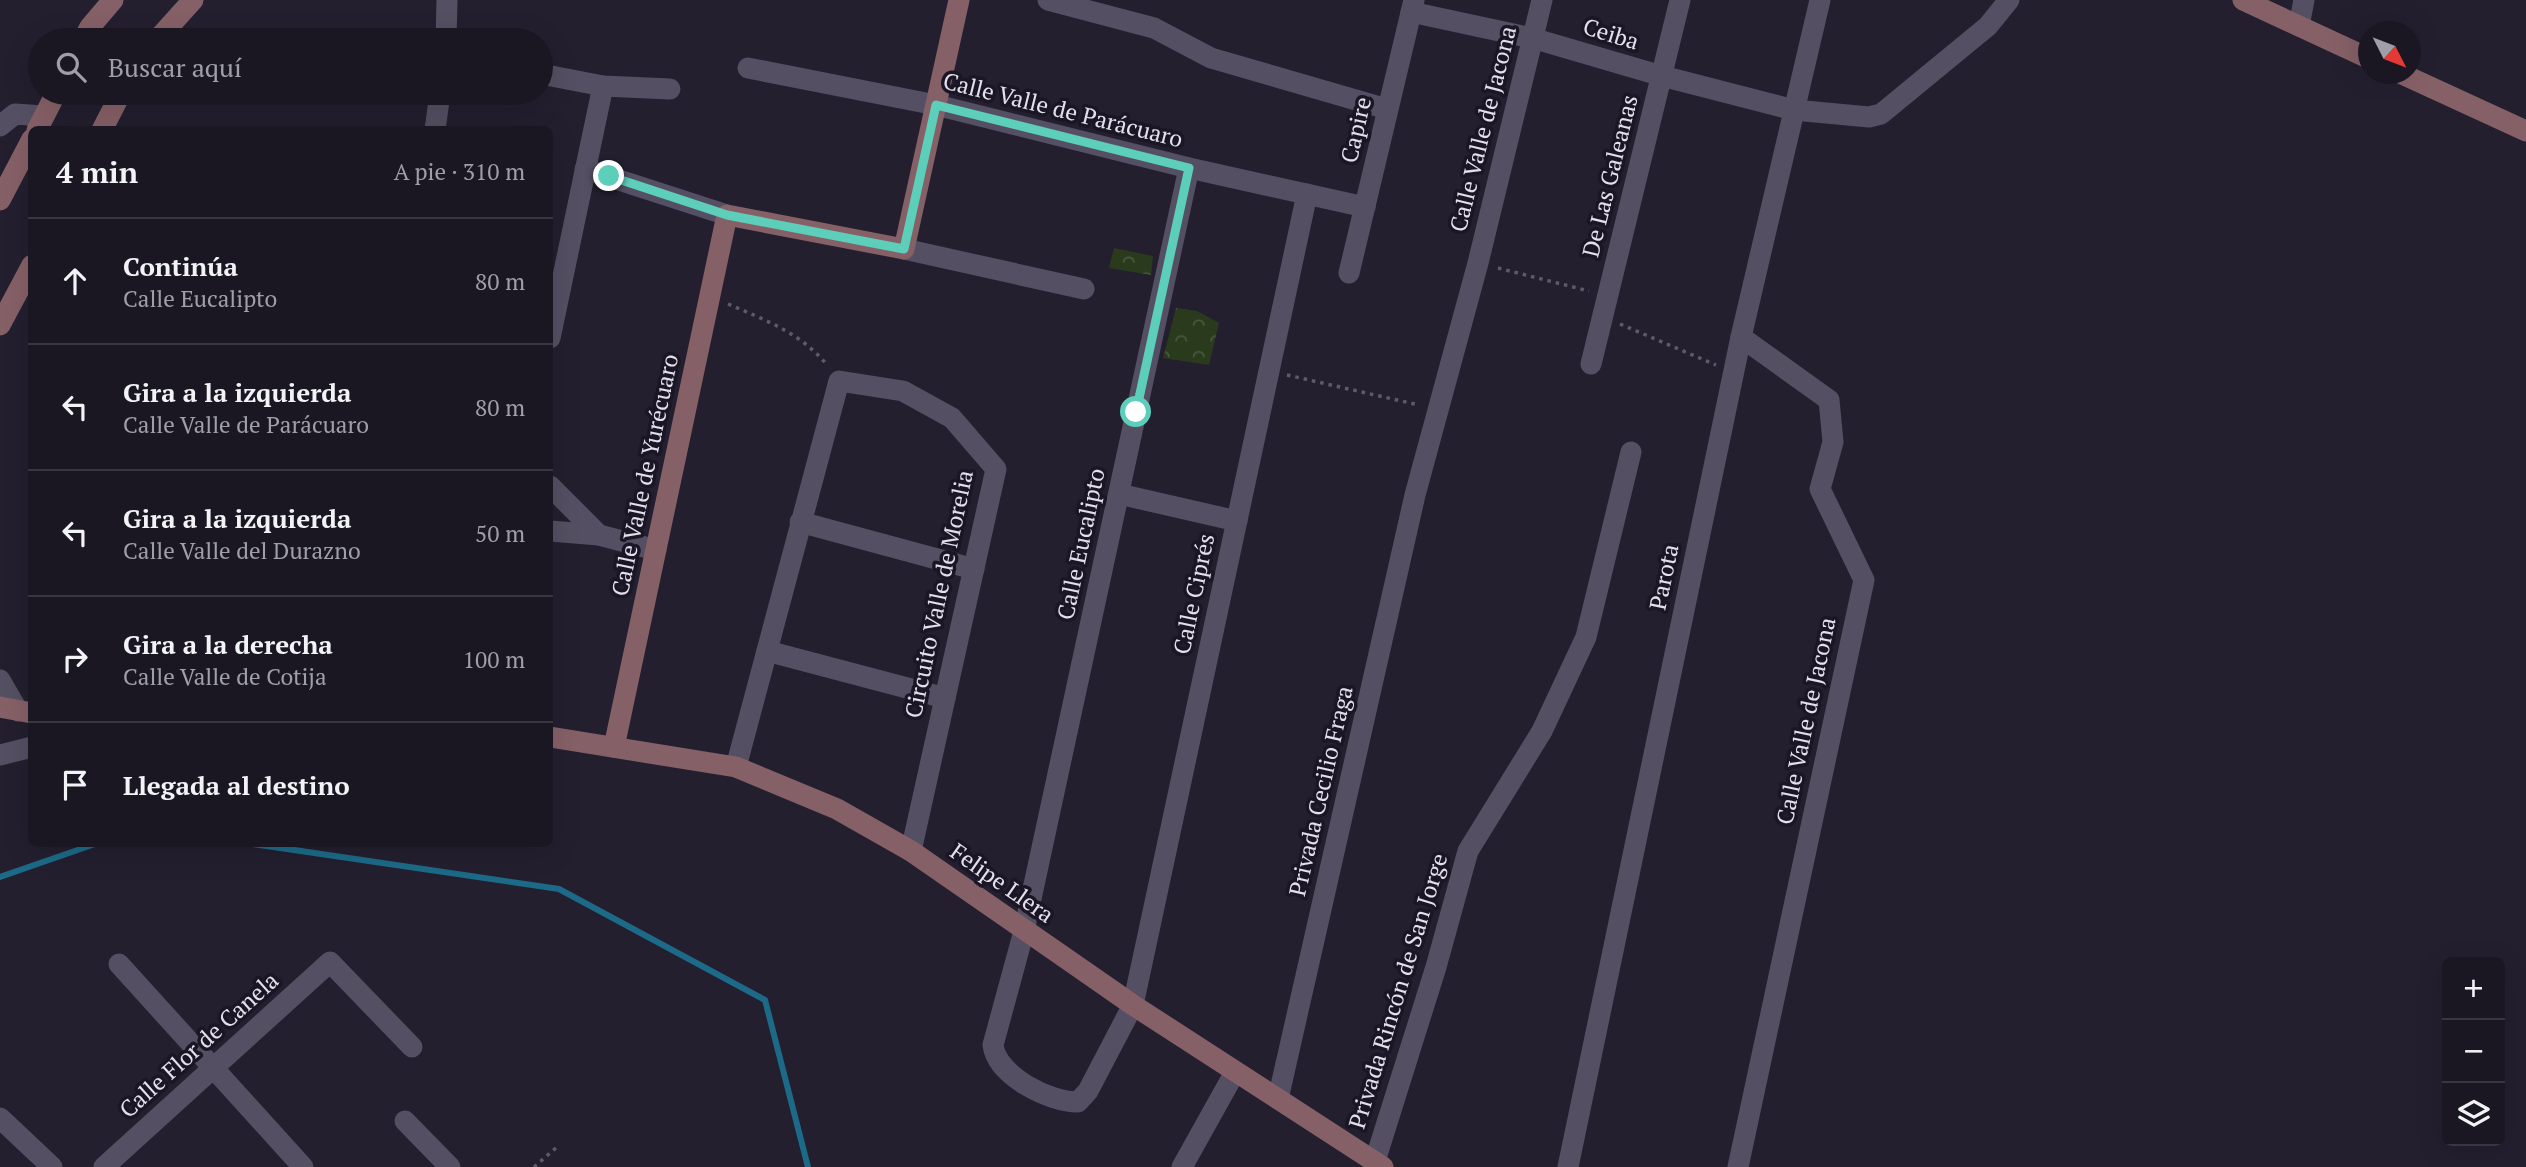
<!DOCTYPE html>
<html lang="es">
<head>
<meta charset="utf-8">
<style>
  body { margin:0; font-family:"PT Serif",serif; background:#23202b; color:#f1f3f6 }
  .controls { position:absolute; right:21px; bottom:21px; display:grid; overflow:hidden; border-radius:10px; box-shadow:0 7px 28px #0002 }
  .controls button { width:63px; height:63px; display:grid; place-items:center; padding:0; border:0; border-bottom:2px solid #383641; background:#1a1723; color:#f1f3f6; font:35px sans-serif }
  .compass { position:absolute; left:2358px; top:21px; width:63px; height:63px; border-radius:50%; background:#1a1723; box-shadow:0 7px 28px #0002; rotate:132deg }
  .stop { position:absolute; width:21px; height:21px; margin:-16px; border:5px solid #5cceba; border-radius:50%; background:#fff }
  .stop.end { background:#5cceba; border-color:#fff; box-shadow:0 2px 7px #0008 }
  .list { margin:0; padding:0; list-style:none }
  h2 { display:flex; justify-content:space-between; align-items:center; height:91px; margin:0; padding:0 28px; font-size:30px }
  h2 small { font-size:23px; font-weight:400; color:#9f9fa6 }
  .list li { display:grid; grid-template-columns:46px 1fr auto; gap:21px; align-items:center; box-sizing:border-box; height:126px; padding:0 28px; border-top:2px solid #383641 }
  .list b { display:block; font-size:26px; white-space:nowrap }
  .list p { margin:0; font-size:23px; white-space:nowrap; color:#9f9fa6 }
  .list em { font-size:23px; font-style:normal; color:#9f9fa6 }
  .icon { flex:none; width:38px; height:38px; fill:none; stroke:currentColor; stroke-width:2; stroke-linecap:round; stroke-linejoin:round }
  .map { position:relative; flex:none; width:2526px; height:1167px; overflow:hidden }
  .search { position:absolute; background:#1a1723; box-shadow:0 7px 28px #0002; left:28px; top:28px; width:525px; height:77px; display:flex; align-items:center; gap:18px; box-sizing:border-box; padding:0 24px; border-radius:38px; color:#9f9fa6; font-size:26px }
  .panel { position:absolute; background:#1a1723; box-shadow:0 7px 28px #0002; left:28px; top:126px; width:525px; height:721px; border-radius:10px }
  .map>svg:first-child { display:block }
  .park { fill:url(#park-crowns) }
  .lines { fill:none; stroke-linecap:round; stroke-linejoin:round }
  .stream { stroke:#1c6a88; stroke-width:6 }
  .path { stroke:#5e5b69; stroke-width:3.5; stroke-dasharray:3.5 5; stroke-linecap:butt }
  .street { stroke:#544f62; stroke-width:21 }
  .secondary { stroke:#866067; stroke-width:21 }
  .route { stroke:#5cceba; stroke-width:9 }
  .labels { text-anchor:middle; stroke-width:7; stroke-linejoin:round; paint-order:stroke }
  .street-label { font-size:23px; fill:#e3e0eb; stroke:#1a1625 }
</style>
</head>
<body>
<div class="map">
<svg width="2526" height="1167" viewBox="0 0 2526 1167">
  <defs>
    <pattern id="park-crowns" width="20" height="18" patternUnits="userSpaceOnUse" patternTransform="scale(1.75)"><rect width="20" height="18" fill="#2a3b1d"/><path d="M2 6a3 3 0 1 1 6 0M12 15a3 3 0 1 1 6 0" fill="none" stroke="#49573e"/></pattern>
  </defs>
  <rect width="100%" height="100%" fill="#231f2f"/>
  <g class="park">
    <path d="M1114,248l39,8 -2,19 -42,-7z"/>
    <path d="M1176,308l21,3 22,12 -10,42 -46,-7z"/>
  </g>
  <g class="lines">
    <g class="stream">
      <path d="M253,844l306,45 206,111 43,167"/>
      <path d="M0,877l95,-33"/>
    </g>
    <g class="path">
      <path d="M1498,268l91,23"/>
      <path d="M728,304c37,16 73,29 99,61"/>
      <path d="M1620,324l96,41"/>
      <path d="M1287,375l132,30"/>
      <path d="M534,1167l23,-20"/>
    </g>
    <g class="street">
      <path d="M1048,0l106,28 57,30 176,51"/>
      <path d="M1411,12l121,26 130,38 132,34 75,7 12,-3 107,-88 21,-26"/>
      <path d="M2299,26l5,-26"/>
      <path d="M446,40l1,-40"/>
      <path d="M748,68l188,37 253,63 176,39"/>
      <path d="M541,74l62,12 67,3"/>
      <path d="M0,126l15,-12 29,2"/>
      <path d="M435,130l5,-37"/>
      <path d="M1189,168l-165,763 -31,114c4,31 56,57 85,57l10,-11 45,-86 174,-811"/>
      <path d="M585,169l142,46"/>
      <path d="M904,249l180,40"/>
      <path d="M1349,273l65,-273"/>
      <path d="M550,338l53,-252"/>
      <path d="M1591,364l89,-364"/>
      <path d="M550,486l49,49"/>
      <path d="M1119,494l118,27"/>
      <path d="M800,522l174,47"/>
      <path d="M550,531l49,4 57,15"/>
      <path d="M767,651l178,47"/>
      <path d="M0,680l18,31"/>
      <path d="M0,755l32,-8"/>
      <path d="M736,767l103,-386 64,10 49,27 44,51 -85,382"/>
      <path d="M119,964l184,203"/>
      <path d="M1278,1099l137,-604 63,-232 64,-263"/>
      <path d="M0,1118l52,49"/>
      <path d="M405,1121l45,46"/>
      <path d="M1375,1161l61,-194 32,-116 74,-120 44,-94 45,-185"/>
      <path d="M104,1167l226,-205 82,85"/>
      <path d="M1182,1167l53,-95"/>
      <path d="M1568,1167l173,-830 79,-337"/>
      <path d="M1738,1167l126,-587 -44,-91 13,-47 -4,-42 -88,-63"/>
    </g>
    <g class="secondary">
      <path d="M2243,0l125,58"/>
      <path d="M83,40l7,-13 23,-27"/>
      <path d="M157,40l36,-40"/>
      <path d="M2402,74l124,57"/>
      <path d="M37,130l19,-37"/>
      <path d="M102,130l19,-37"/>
      <path d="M0,200l32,-61"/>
      <path d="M0,325l32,-60"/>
      <path d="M0,707l32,6"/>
      <path d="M550,737l186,30 101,42 74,42 222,154 250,162"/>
      <path d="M614,747l113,-532 177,34 55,-249"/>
    </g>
  </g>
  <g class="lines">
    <path class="route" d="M609,176l118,39 177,34 32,-144 253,63 -53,244"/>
  </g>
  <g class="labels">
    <g class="street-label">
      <text transform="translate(1611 34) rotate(17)" y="8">Ceiba</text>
      <text transform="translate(1063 110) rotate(14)" y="8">Calle Valle de Parácuaro</text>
      <text transform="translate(1483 129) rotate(-76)" y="8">Calle Valle de Jacona</text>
      <text transform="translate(1356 130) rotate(-77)" y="8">Capire</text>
      <text transform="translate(1610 176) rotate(-76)" y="8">De Las Galeanas</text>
      <text transform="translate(645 475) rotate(-78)" y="8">Calle Valle de Yurécuaro</text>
      <text transform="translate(1081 544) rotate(-78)" y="8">Calle Eucalipto</text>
      <text transform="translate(1664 577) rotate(-78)" y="8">Parota</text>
      <text transform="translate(939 594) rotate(-78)" y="8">Circuito Valle de Morelia</text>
      <text transform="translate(1194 594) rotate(-78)" y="8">Calle Ciprés</text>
      <text transform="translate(1806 721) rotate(-78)" y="8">Calle Valle de Jacona</text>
      <text transform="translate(1321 791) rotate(-77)" y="8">Privada Cecilio Fraga</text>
      <text transform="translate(1002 883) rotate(35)" y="8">Felipe Llera</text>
      <text transform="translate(1398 991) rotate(-73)" y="8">Privada Rincón de San Jorge</text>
      <text transform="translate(199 1045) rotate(-42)" y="8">Calle Flor de Canela</text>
    </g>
  </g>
</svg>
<div class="controls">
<button>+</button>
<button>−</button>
<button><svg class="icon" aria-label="layers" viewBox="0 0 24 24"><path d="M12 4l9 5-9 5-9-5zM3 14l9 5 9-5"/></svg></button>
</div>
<svg class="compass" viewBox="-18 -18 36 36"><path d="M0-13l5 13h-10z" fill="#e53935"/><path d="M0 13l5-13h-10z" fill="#9f9fa6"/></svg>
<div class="stop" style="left:1136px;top:412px"></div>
<div class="stop end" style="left:609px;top:176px"></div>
<div class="search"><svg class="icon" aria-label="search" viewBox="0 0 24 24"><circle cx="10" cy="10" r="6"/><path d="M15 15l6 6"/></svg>Buscar aquí</div>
<section class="panel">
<h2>4 min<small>A pie · 310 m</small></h2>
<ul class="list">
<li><svg class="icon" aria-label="ahead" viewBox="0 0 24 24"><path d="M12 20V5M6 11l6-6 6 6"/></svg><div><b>Continúa</b><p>Calle Eucalipto</p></div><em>80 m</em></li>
<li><svg class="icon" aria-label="left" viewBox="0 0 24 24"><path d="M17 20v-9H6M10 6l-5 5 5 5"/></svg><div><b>Gira a la izquierda</b><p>Calle Valle de Parácuaro</p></div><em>80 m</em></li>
<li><svg class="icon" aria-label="left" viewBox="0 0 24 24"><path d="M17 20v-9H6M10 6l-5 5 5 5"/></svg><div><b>Gira a la izquierda</b><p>Calle Valle del Durazno</p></div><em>50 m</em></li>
<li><svg class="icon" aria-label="right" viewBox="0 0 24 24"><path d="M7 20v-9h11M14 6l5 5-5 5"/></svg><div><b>Gira a la derecha</b><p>Calle Valle de Cotija</p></div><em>100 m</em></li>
<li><svg class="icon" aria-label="arrive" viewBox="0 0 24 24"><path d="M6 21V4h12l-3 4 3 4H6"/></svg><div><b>Llegada al destino</b></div></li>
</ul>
</section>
</div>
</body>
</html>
